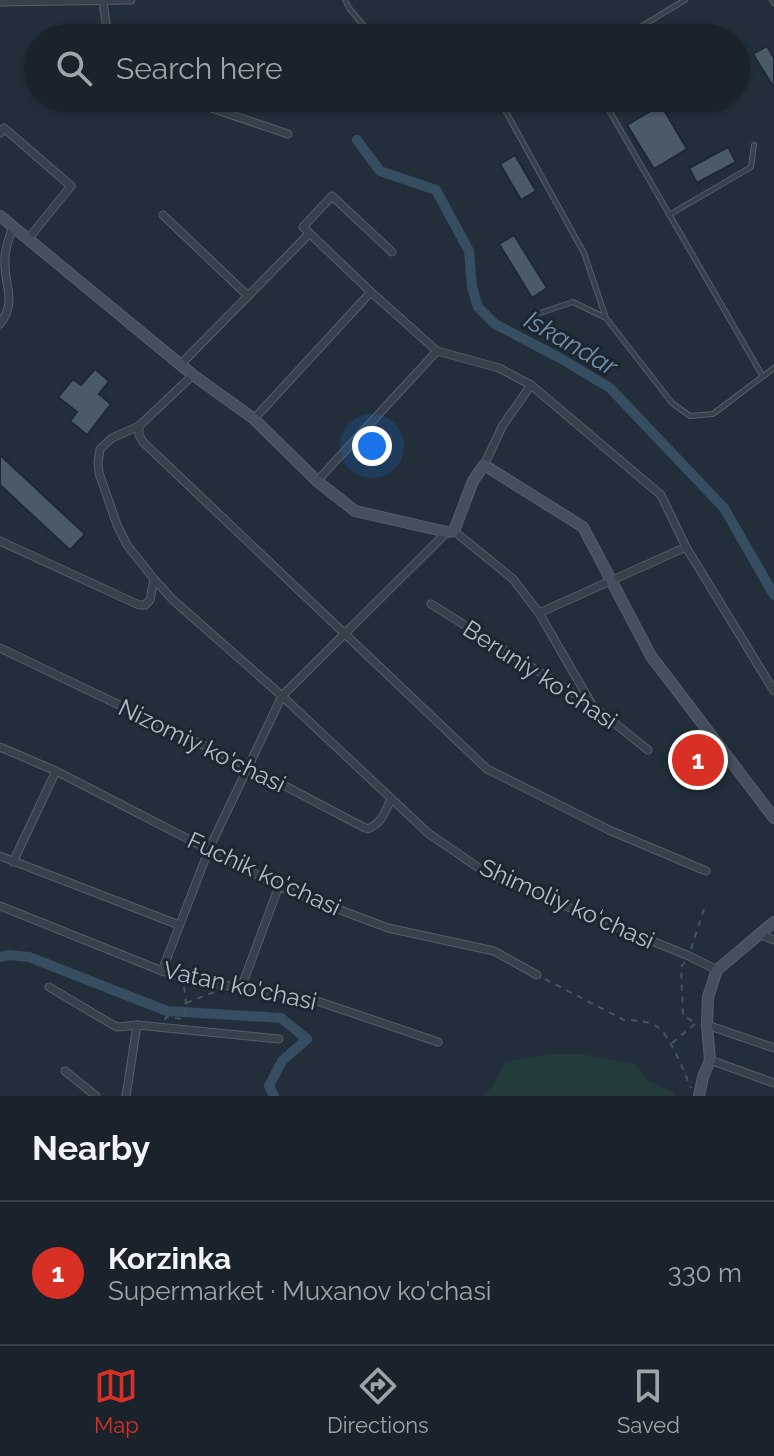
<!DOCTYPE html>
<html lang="en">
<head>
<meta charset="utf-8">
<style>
  body { margin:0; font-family:Raleway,sans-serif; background:#232b34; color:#f1f3f6 }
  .you { position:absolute; left:372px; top:446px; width:28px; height:28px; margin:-20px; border:6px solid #fff; border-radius:50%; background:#1a73e8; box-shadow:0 0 0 12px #1a73e833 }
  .badge { display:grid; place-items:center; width:52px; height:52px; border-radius:50%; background:#d93025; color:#fff; font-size:26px; font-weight:700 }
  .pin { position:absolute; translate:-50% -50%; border:4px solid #fff; box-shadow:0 2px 8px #0006 }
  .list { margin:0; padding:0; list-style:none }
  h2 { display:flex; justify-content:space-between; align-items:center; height:104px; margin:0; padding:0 32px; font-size:34px }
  h2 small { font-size:26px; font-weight:400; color:#9fa4a9 }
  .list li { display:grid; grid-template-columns:52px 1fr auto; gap:24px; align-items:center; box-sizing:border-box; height:144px; padding:0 32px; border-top:2px solid #384048 }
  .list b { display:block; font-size:30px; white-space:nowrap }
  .list p { margin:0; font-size:26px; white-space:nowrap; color:#9fa4a9 }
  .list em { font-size:26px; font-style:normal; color:#9fa4a9 }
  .icon { flex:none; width:44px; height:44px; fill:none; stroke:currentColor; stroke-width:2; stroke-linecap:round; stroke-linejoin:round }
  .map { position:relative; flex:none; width:774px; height:1096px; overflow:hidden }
  .search { position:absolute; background:#1a232c; box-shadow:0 2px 6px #0004; left:24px; right:24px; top:24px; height:88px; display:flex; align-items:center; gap:20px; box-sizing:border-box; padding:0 28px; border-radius:44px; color:#9fa4a9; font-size:30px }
  .sheet { height:248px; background:#1a232c }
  nav { display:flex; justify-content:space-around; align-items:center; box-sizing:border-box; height:112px; border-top:2px solid #384048; background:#1a232c; font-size:22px; color:#9fa4a9 }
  nav a { display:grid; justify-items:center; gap:4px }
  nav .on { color:#d93025 }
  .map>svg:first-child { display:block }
  .green { fill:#243b3c }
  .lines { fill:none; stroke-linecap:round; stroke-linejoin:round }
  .canal { stroke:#364d62; stroke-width:10 }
  .building { fill:#4a5a67; stroke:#1d2832; stroke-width:2 }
  .lane-casing { stroke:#545f69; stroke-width:6 }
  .street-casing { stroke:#545f69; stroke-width:9 }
  .secondary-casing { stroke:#545f69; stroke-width:12 }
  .path { stroke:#425858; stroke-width:2; stroke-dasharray:6 6; stroke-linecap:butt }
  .lane { stroke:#36414b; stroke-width:4 }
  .street { stroke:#36414b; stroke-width:7 }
  .secondary { stroke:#44505e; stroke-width:10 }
  .labels { text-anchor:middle; stroke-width:6; stroke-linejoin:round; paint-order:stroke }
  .street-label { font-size:24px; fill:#b1bcc7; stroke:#1b2630 }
  .water-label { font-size:26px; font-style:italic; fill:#7190aa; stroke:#1b2630 }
</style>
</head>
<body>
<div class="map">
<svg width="774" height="1096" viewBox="0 0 774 1096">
  <rect width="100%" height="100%" fill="#222f3b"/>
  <path class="green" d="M551,1054h29l54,10 16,18 23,10 1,4h-191l9,-9 13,-25z"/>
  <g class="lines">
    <g class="canal">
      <path d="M357,140l23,31 56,19 33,61 3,36 6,20 17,17 65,34 50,30 114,120 50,87"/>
      <path d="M0,957l9,-2 20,2 138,54 114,7 26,21 -25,22 -13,25 5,10"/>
    </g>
  </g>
  <g class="building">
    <path d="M767,46l7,12v30l-21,-34z"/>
    <path d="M661,105l26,44 -33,20 -27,-44z"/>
    <path d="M728,147l8,15 -39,21 -8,-15z"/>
    <path d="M515,155l21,36 -15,9 -21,-36z"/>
    <path d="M514,235l33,53 -15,10 -33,-54z"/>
    <path d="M95,369l14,12 -10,13 12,10 -24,31 -17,-14 7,-9 -19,-15 15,-18 8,6z"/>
    <path d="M0,455l85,79 -15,16 -70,-65z"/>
    <path d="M702,739l17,20 -25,22 -16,-21z"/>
  </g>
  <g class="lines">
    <g class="lane-casing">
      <g id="lane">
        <path d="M345,0l4,8 25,30"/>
        <path d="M772,0l2,3"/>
        <path d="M549,38l13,-8 5,8"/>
        <path d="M622,38l63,-38"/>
        <path d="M524,98l-19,12 79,143 22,65 66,85 18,13 23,-2 61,-46"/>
        <path d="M602,98l160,277"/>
        <path d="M669,215l82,-48 3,-22"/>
        <path d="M540,313l33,-11 31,15"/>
      </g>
    </g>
    <g class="street-casing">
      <g id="street">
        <path d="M0,2l131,-2"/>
        <path d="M103,2l5,36"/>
        <path d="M182,98l106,36"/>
        <path d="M0,133l4,-5 67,58 -43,53"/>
        <path d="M163,215l85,81"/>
        <path d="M392,252l-60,-56 -29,31 68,65 66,59 62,17 32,17 130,110 25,52 88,144"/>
        <path d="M0,324c18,-24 3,-40 5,-65 0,-11 4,-22 8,-33"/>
        <path d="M180,365l129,-131"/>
        <path d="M193,375l-54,51v9l4,7 344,327 122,61 97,41"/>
        <path d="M254,419l117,-127"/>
        <path d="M139,426l-27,12 -12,11 -2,13 1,11 18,52 10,20 27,34 19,21 109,96 146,137 61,42 200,81 28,14"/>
        <path d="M484,465l19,-40 28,-40"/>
        <path d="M317,481l120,-130"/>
        <path d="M454,531l59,48 26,34 52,90"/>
        <path d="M0,541l139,64h6l5,-5 4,-21"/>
        <path d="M431,604l161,101 56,45"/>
        <path d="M539,613l147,-66"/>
        <path d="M0,648l247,118 116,61 5,2c14,-6 17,-17 23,-30"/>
        <path d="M0,747l56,24 231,119 101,38 106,23 43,24"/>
        <path d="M0,856l179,69"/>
        <path d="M13,862l43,-91"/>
        <path d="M0,906l162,65 34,10 82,12 39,8 121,41"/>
        <path d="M759,934l15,6"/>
        <path d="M162,971l47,-122 73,-153 165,-164"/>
        <path d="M49,987l64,38 5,2 19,-2 142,14"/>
        <path d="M241,988l38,-102"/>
        <path d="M707,1025l67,23"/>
        <path d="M710,1060l64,23"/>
        <path d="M65,1071l31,25"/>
        <path d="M126,1096l11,-71"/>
      </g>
    </g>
    <g class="secondary-casing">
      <g id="secondary">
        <path d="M0,216l193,159 61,44 63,62 38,30 92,21 7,-1 19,-50 11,-16 99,62 68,129 123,162"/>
        <path d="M699,1096l4,-19 7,-17 -3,-35 1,-28 9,-27 57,-48"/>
      </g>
    </g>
    <g class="path">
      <path d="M691,949l14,-43"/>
      <path d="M685,962l-4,5 2,49 13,7"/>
      <path d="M545,979l79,41c9,0 24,1 32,6 14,8 28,46 35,62"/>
      <path d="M186,1003l28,-11"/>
      <path d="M165,1020l1,-3 18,2 2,-21 -2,-11"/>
      <path d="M672,1043l23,-19"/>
    </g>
    <use href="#lane" class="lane"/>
    <use href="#street" class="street"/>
    <use href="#secondary" class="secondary"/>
  </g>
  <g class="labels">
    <g class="street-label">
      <text transform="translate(540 675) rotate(33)" y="8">Beruniy ko‘chasi</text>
      <text transform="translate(202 746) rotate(26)" y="8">Nizomiy ko'chasi</text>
      <text transform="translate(264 874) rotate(25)" y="8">Fuchik ko'chasi</text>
      <text transform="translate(567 904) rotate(24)" y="8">Shimoliy ko‘chasi</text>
      <text transform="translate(240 986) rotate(12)" y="8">Vatan ko'chasi</text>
    </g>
    <g class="water-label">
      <text transform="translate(571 343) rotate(30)" y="9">Iskandar</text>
    </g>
  </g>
</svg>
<div class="you"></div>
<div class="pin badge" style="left:698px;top:760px">1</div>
<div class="search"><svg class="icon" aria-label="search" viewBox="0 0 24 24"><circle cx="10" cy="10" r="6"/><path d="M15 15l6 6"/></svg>Search here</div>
</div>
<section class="sheet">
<h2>Nearby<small></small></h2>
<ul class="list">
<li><span class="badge">1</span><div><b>Korzinka</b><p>Supermarket · Muxanov ko'chasi</p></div><em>330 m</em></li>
</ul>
</section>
<nav>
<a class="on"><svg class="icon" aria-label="map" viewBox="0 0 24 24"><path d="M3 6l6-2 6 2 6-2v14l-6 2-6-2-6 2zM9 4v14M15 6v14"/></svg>Map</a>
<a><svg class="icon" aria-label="directions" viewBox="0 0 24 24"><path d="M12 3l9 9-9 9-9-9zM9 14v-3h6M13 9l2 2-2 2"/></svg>Directions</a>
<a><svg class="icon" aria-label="saved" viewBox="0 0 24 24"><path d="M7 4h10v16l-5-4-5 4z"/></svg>Saved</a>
</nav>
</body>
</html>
